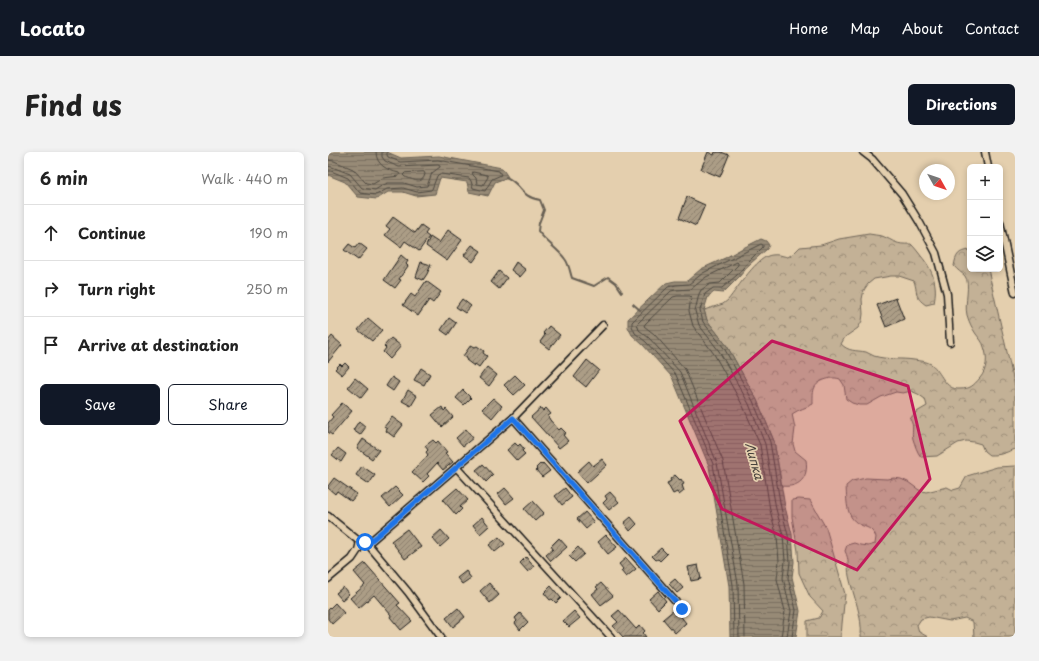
<!DOCTYPE html>
<html lang="en">
<head>
<meta charset="utf-8">
<style>
  body { margin:0; font-family:"Playpen Sans",sans-serif; background:#f2f2f2; color:#222 }
  .controls { position:absolute; right:12px; top:12px; display:grid; overflow:hidden; border-radius:6px; box-shadow:0 2px 6px #0003 }
  .controls button { width:36px; height:36px; display:grid; place-items:center; padding:0; border:0; border-bottom:1px solid #e0e0e0; background:#fff; color:#222; font:20px sans-serif }
  .compass { position:absolute; left:591px; top:12px; width:36px; height:36px; border-radius:50%; background:#fff; box-shadow:0 2px 6px #0003; rotate:130deg }
  .stop { position:absolute; width:12px; height:12px; margin:-9px; border:3px solid #1a73e8; border-radius:50%; background:#fff }
  .stop.end { background:#1a73e8; border-color:#fff; box-shadow:0 1px 4px #0008 }
  .list { margin:0; padding:0; list-style:none }
  h2 { display:flex; justify-content:space-between; align-items:center; height:52px; margin:0; padding:0 16px; font-size:17px }
  h2 small { font-size:13px; font-weight:400; color:#767676 }
  .list li { display:grid; grid-template-columns:26px 1fr auto; gap:12px; align-items:center; box-sizing:border-box; height:56px; padding:0 16px; border-top:1px solid #e0e0e0 }
  .list b { display:block; font-size:15px; white-space:nowrap }
  .list em { font-size:13px; font-style:normal; color:#767676 }
  .actions { display:flex; gap:8px; padding:12px 16px }
  .actions a { flex:1; padding:9px 0; border:1px solid #111827; border-radius:6px; text-align:center; font-size:14px; color:#111827 }
  .actions .main { background:#111827; color:#fff }
  .icon { flex:none; width:22px; height:22px; fill:none; stroke:currentColor; stroke-width:2; stroke-linecap:round; stroke-linejoin:round }
  .map { position:relative; flex:none; width:687px; height:485px; overflow:hidden; border-radius:6px }
  header { display:flex; align-items:center; gap:24px; box-sizing:border-box; height:56px; padding:0 20px; background:#111827; color:#fff }
  header strong { font-size:19px }
  nav { display:flex; gap:22px; margin-inline-start:auto; font-size:14px }
  .intro { display:flex; align-items:center; justify-content:space-between; box-sizing:border-box; height:96px; padding:0 24px }
  h1 { margin:0; font-size:28px }
  .button { padding:10px 18px; border-radius:6px; background:#111827; color:#fff; font-size:14px; font-weight:700 }
  main { display:flex; gap:24px; padding:0 24px }
  aside { flex:1; background:#fff; border-radius:6px; box-shadow:0 2px 6px #0003 }
  .map>svg:first-child { display:block }
  .forest { fill:url(#forest-crowns); stroke:#706659 }
  .water { fill:url(#water-rules); stroke:#665e52 }
  .lines { fill:none; stroke-linecap:round; stroke-linejoin:round }
  .shore { stroke:#4d4840; stroke-width:1 }
  .stream { stroke:#665e52; stroke-width:2 }
  .building { fill:url(#building-hatch); stroke:#1c1c1c }
  .minor-casing { stroke:#1c1c1c; stroke-width:9 }
  .minor { stroke:#e4cfae; stroke-width:6 }
  .route { stroke:#1a73e8; stroke-width:5 }
  .marked { fill:#c2185b; fill-opacity:0.2; stroke:#c2185b; stroke-width:3; stroke-linejoin:round }
  .labels { text-anchor:middle; stroke-width:3.5; stroke-linejoin:round; paint-order:stroke }
  .water-label { font-size:12px; font-style:italic; fill:#47423c; stroke:#e4cfae }
</style>
</head>
<body>
<header>
<strong>Locato</strong>
<nav><a>Home</a><a>Map</a><a>About</a><a>Contact</a></nav>
</header>
<div class="intro"><h1>Find us</h1><a class="button">Directions</a></div>
<main>
<aside>
<h2>6 min<small>Walk · 440 m</small></h2>
<ul class="list">
<li><svg class="icon" aria-label="ahead" viewBox="0 0 24 24"><path d="M12 20V5M6 11l6-6 6 6"/></svg><div><b>Continue</b></div><em>190 m</em></li>
<li><svg class="icon" aria-label="right" viewBox="0 0 24 24"><path d="M7 20v-9h11M14 6l5 5-5 5"/></svg><div><b>Turn right</b></div><em>250 m</em></li>
<li><svg class="icon" aria-label="arrive" viewBox="0 0 24 24"><path d="M6 21V4h12l-3 4 3 4H6"/></svg><div><b>Arrive at destination</b></div></li>
</ul>
<div class="actions"><a class="main">Save</a><a>Share</a></div>
</aside>
<div class="map">
<svg width="687" height="485" viewBox="0 0 687 485">
  <defs>
    <pattern id="forest-crowns" width="20" height="18" patternUnits="userSpaceOnUse"><rect width="20" height="18" fill="#c3b196"/><path d="M2 6a3 3 0 1 1 6 0M12 15a3 3 0 1 1 6 0" fill="none" stroke="#9e8f7a"/></pattern>
    <pattern id="water-rules" width="6" height="5" patternUnits="userSpaceOnUse"><rect width="6" height="5" fill="#978a76"/><path d="M0 2.5h6" fill="none" stroke="#7a7060"/></pattern>
    <pattern id="building-hatch" width="6" height="6" patternUnits="userSpaceOnUse"><rect width="6" height="6" fill="#ac9d86"/><path d="M-1 1l2-2M0 6l6-6M5 7l2-2" fill="none" stroke="#8b7f6d"/></pattern>
  </defs>
  <rect width="100%" height="100%" fill="#e4cfae"/>
  <filter id="ink" filterUnits="userSpaceOnUse"><feTurbulence type="fractalNoise" baseFrequency=".025" numOctaves="2"/><feDisplacementMap in="SourceGraphic" scale="8" xChannelSelector="R" yChannelSelector="G"/><feConvolveMatrix kernelMatrix="1 2 1 2 8 2 1 2 1" color-interpolation-filters="sRGB"/></filter>
  <g filter="url(#ink)">
    <g class="forest">
      <path d="M541,82c4,1 9,1 13,2 13,5 13,9 29,8 4,4 7,8 10,12 12,14 17,29 13,47l-8,2c-12,-8 -8,-12 -12,-24l-15,-5h-8l-17,3 -6,5 -4,6 -2,9 1,15 -1,7 -4,7 -13,9 -4,7c8,8 15,6 25,8 3,1 5,3 8,4 13,4 27,2 40,4 6,1 12,1 17,4 11,8 13,26 29,25 10,0 13,-3 20,-11 7,-8 8,-21 4,-31 -1,-5 -5,-9 -8,-13 -4,-6 -7,-12 -9,-19 -3,-12 4,-31 -2,-39 -3,-3 -8,-6 -11,-10 2,-11 4,-15 16,-16v19h18l27,118v62c-5,1 -6,3 -11,4 -4,2 -10,2 -15,2l-5,-4 -3,-7 -7,-2 -8,-1 -8,2 -21,13 -16,1c-4,-5 -6,-12 -8,-18 -2,-8 2,-12 -3,-20l5,-6 12,-7 -2,-7 -7,-5 -7,-3 -8,2 -7,-1 -15,5 -14,8h-8l-7,-2 -6,-4 -2,-14 -4,-6c-6,-2 -10,-1 -16,1 -12,5 -11,12 -11,24 -7,4 -14,5 -21,10l3,14 -2,16 2,7 11,9c3,18 -7,28 -24,26l-8,-45 -17,-41 -30,-54 -20,-26 -3,-10 19,-6 5,-4c10,-12 29,-44 44,-45 5,-1 11,1 16,2l6,-4 6,-6 21,-2 18,-6z"/>
      <path d="M687,314v171h-41l-1,-15 -8,-4 -15,3 -21,-4 -8,2 -4,6 2,7 9,5h-67c2,-21 -8,-41 -12,-61 -2,-10 1,-15 -4,-25l2,-6 7,-2 6,2 8,1 7,-2 1,-7c-6,-11 -8,-8 -17,-13 -14,-7 -12,-25 -13,-38l6,-5 14,-3 21,1 7,-1 7,1 7,3 11,8 7,2 21,-5 6,3 7,-2 7,-12 30,-9z"/>
      <path d="M471,347l11,1 16,28 19,66 -3,30 -1,13h-34v-16l12,-3 4,-7 -13,-14 -11,-24 -1,-22 -6,-34v-17z"/>
    </g>
    <g class="water">
      <path d="M0,0h59l14,6 38,-2 63,12 6,9 -13,5 -7,14 -19,-4 -2,-10 -27,-4 -5,16 -19,2 -13,-4h-15l-11,7 -19,-2 -13,-15 -17,-7z"/>
      <path d="M433,87l5,2 3,4 -2,4 -16,14 -12,14 -16,16 -9,-1 -6,5 -4,13 3,10 20,26 30,54 17,41 11,66 7,27 2,28 -2,15 8,34 -4,26h-66l-1,-51 -20,-120 -37,-89 -29,-32 -11,-10 -4,-8v-8l38,-36 9,-2h12l14,-12 24,-11 16,-9z"/>
    </g>
    <g class="lines">
      <g class="shore">
        <path d="M0,8l6,1 19,8 13,14 7,1 10,-6 16,-2 1,-1 -1,-2c-12,-3 -23,-8 -23,-21"/>
        <path d="M0,14l4,1 18,7 12,14 13,2 8,-5 5,-2h16l13,4 10,-1 5,-13 8,-6v-1l-2,-1 -39,2 -14,-6 -3,-4v-5"/>
        <path d="M0,19h3l17,7 12,15 16,2 11,-6 16,-1 14,4 14,-2 1,-1 5,-13 2,-2h2l28,4 2,3 2,7 12,3 7,-12 9,-4 -2,-4 -61,-11 -38,2 -12,-5 -1,-2v-3"/>
        <path d="M96,20l1,2c-3,12 -12,5 -20,3l-2,-2 2,-2z"/>
        <path d="M145,20l14,3 1,2 -5,8 -6,-1 -1,-6 -3,-3z"/>
        <path d="M406,485l-1,-52 -20,-121 -37,-89 -30,-33 -11,-9 -3,-7v-4l36,-35 8,-2 13,-1 14,-11 58,-29 2,1v2l-14,14 -12,14 -15,13h-9l-8,6 -5,16 3,12 21,26 29,53 17,41 11,66 7,27 2,27 -2,16 8,32 -4,27"/>
        <path d="M411,485l-1,-53 -21,-121 -37,-91 -31,-34 -10,-8 -2,-6 1,-1 33,-32 5,-1 15,-1 15,-12 31,-15 1,1v2l-18,18 -10,1 -9,6 -2,4 -4,17 4,14 20,26 30,53 16,40 11,65 7,26 2,26 -2,17 8,33 -4,26"/>
        <path d="M417,485l-1,-53 -21,-123 -38,-92 -31,-35 -10,-8 1,-2 28,-27 4,-1h13l1,1 -2,14 4,15 21,28 29,52 17,39 10,65 7,27 2,24 -2,18 8,32 -4,26"/>
      </g>
      <g class="stream">
        <path d="M178,25c16,7 14,20 34,23l4,10 -5,13 -1,8c8,11 20,18 27,28 4,5 5,13 7,19l22,8 14,-9 8,6 6,9"/>
        <path d="M305,152l7,6"/>
      </g>
    </g>
    <g class="building">
      <path d="M380,0l6,3 1,-3h6l8,3 -9,22 -19,-8z"/>
      <path d="M359,45l18,8 -9,21 -17,-8z"/>
      <path d="M65,65l22,16 6,-8 7,5 -3,4 4,3 -10,14 -14,-10 -4,6 -16,-12 5,-6 -4,-3z"/>
      <path d="M120,78l14,10 -15,21 -21,-15 4,-9 9,6z"/>
      <path d="M31,91l8,6 -9,11 -14,-10 5,-6 6,4z"/>
      <path d="M144,93l9,6 -8,11 -9,-7z"/>
      <path d="M73,103l7,6 -2,3 2,2 -9,13 2,1 -6,8 -11,-8z"/>
      <path d="M93,110l10,3 -4,9 -4,6 -7,-3z"/>
      <path d="M188,110l10,8 -6,7 -9,-7z"/>
      <path d="M171,119l8,7 -8,11 -8,-7z"/>
      <path d="M98,129l15,11 -8,11 -4,-3 -11,16 -15,-11 8,-11 4,3z"/>
      <path d="M568,146l8,21 -18,8 -9,-22z"/>
      <path d="M134,147l9,7 -6,7 -9,-6z"/>
      <path d="M40,166l14,12 -10,11 -14,-11z"/>
      <path d="M121,166l7,5 -8,12 -7,-5z"/>
      <path d="M221,174l11,9 -11,14 -9,-7 5,-7 -2,-2z"/>
      <path d="M4,184l10,9 -14,17v-21z"/>
      <path d="M63,186l10,8 -11,13 -7,-7 3,-4 -2,-2z"/>
      <path d="M143,193l4,2 2,-1 7,5 -1,2 4,3 -8,11 -4,-3 -1,2 -8,-6 1,-2 -4,-2z"/>
      <path d="M259,208l12,10 -13,17 -12,-10z"/>
      <path d="M17,211l4,4 -7,8 -7,-6 5,-5 2,2z"/>
      <path d="M159,215l10,8 -8,11 -10,-8z"/>
      <path d="M93,216l9,6 -6,11 -10,-5z"/>
      <path d="M187,223l10,10 -11,10 -10,-10z"/>
      <path d="M64,225l7,5 -6,9 -7,-5z"/>
      <path d="M27,226l13,11 -7,9 -13,-11z"/>
      <path d="M80,238l9,6 -6,10 -9,-5z"/>
      <path d="M135,238l8,8 -7,7 -8,-7z"/>
      <path d="M165,246l9,8 -10,12 -10,-9z"/>
      <path d="M14,251l10,8 -20,24 -4,-3v-9l5,-6 -2,-2z"/>
      <path d="M114,255l2,4 2,-2 7,8 -11,10 -10,-12z"/>
      <path d="M213,256l2,3 3,-3 5,6 -3,2 2,4 9,10 2,-2 5,5 -3,2 5,6 -9,7 -28,-31z"/>
      <path d="M64,265l11,8 -9,12 -8,-6 1,-2 -3,-2z"/>
      <path d="M31,269l7,6 -6,8 -7,-5z"/>
      <path d="M138,277l7,9 -10,8 -7,-8z"/>
      <path d="M35,287l16,11 -7,9 -15,-11z"/>
      <path d="M105,288l3,3 2,-2 9,11 -2,1 8,9 -10,8 -6,-7 -10,11 2,2 -6,6 -11,-10 16,-17 -2,-3 2,-2 -3,-4z"/>
      <path d="M187,291l3,3 2,-2 4,5 -2,2 3,3 -8,7 -10,-11z"/>
      <path d="M10,296l8,6 -5,8 -9,-7z"/>
      <path d="M274,307l5,6 -20,18 -10,-11 12,-11 4,5z"/>
      <path d="M215,311l7,8 -8,6 -6,-7 1,-1 -1,-1 4,-4 1,1z"/>
      <path d="M155,312l10,11 -7,7 -10,-12z"/>
      <path d="M34,314l13,9 -6,9 -13,-9z"/>
      <path d="M347,323l5,5 1,-1 3,5 -2,1 2,6 -5,4 -2,-3 -4,2 -6,-11 4,-2 -1,-2z"/>
      <path d="M6,326l23,16 -6,7 -14,-10 -2,3 -7,-6v-2z"/>
      <path d="M67,335l8,8 -13,12 -8,-9z"/>
      <path d="M129,336l11,12 -8,7 2,2 -6,6 -13,-15z"/>
      <path d="M177,336l9,10 -8,6 -8,-10z"/>
      <path d="M237,336l7,9 -10,8 -7,-9z"/>
      <path d="M282,340l9,10 -10,8 -6,-7 4,-4 -2,-3z"/>
      <path d="M205,349l11,12 -9,8 -11,-12z"/>
      <path d="M257,360l9,10 -8,7 -9,-10z"/>
      <path d="M154,365l7,9 -9,8 -7,-9z"/>
      <path d="M303,365l6,7 -7,7 -6,-8z"/>
      <path d="M79,377l14,18 -16,12 -14,-18z"/>
      <path d="M113,378l8,9 -9,8 -8,-9z"/>
      <path d="M278,383l11,12 -9,7 -10,-12z"/>
      <path d="M171,385l6,7 -10,8 -6,-7z"/>
      <path d="M231,386l8,9 -16,14 -5,-6 7,-6 -2,-3z"/>
      <path d="M250,395l6,7 -9,8 -6,-6z"/>
      <path d="M333,396l6,6 -7,7 -2,-2 -2,1 -4,-4z"/>
      <path d="M198,405l8,10 -6,5 -8,-9z"/>
      <path d="M298,406l10,11 -10,8 -5,-6 2,-2 -4,-5z"/>
      <path d="M37,411l35,40 -3,2 15,16 -11,9 -11,-13 1,-2 -17,-20 -15,13 -9,-10 15,-13 -11,-13z"/>
      <path d="M370,413l3,14 -10,2 -3,-14z"/>
      <path d="M138,419l5,7 -9,6 -5,-6z"/>
      <path d="M347,427l8,9 -6,5 -8,-9z"/>
      <path d="M161,431l10,12 -9,8 -10,-12z"/>
      <path d="M273,431l12,13 -12,9 -9,-11 6,-5 -2,-2z"/>
      <path d="M223,434l10,12 -5,5 -4,-4 -2,1 -6,-7z"/>
      <path d="M15,435l6,7 -7,6 -6,-7z"/>
      <path d="M330,439l8,10 -8,8 -9,-10z"/>
      <path d="M7,451l9,10 -12,11 -4,-5v-9z"/>
      <path d="M130,456l7,9 -12,10 -7,-9z"/>
      <path d="M347,457l11,14 -11,10 -12,-14z"/>
      <path d="M291,458l17,19 4,-4 5,6 -2,2 3,4h-23l-10,-11 5,-4 -6,-6z"/>
      <path d="M246,459l6,7 -11,9 -6,-6z"/>
      <path d="M192,461l8,9 -8,8 -5,-7 2,-2 -2,-3z"/>
    </g>
    <g class="lines">
      <g class="minor-casing">
        <g id="minor">
          <path d="M535,0l9,7 30,35 18,29 16,30 11,41 3,48"/>
          <path d="M657,0l3,15"/>
          <path d="M672,70l15,71"/>
          <path d="M185,266l169,191"/>
          <path d="M128,315l155,170"/>
          <path d="M0,364l32,26"/>
          <path d="M32,390l7,1 5,-3 141,-122 90,-93"/>
          <path d="M39,391l41,49 33,45"/>
          <path d="M0,427l24,-20 6,-9 2,-8"/>
        </g>
      </g>
      <use href="#minor" class="minor"/>
    </g>
  </g>
  <g class="lines" filter="url(#ink)">
    <path class="route" d="M37,390l2,1 5,-3 141,-122 169,191"/>
  </g>
  <path class="marked" d="M444,189l136,45 22,93 -73,91 -135,-61 -42,-88z"/>
  <g class="labels">
    <g class="water-label">
      <text transform="translate(426 309) rotate(74)" y="4">Липка</text>
    </g>
  </g>
</svg>
<div class="controls">
<button>+</button>
<button>−</button>
<button><svg class="icon" aria-label="layers" viewBox="0 0 24 24"><path d="M12 4l9 5-9 5-9-5zM3 14l9 5 9-5"/></svg></button>
</div>
<svg class="compass" viewBox="-18 -18 36 36"><path d="M0-13l5 13h-10z" fill="#e53935"/><path d="M0 13l5-13h-10z" fill="#767676"/></svg>
<div class="stop" style="left:37px;top:390px"></div>
<div class="stop end" style="left:354px;top:457px"></div>
</div>
</main>
</body>
</html>
